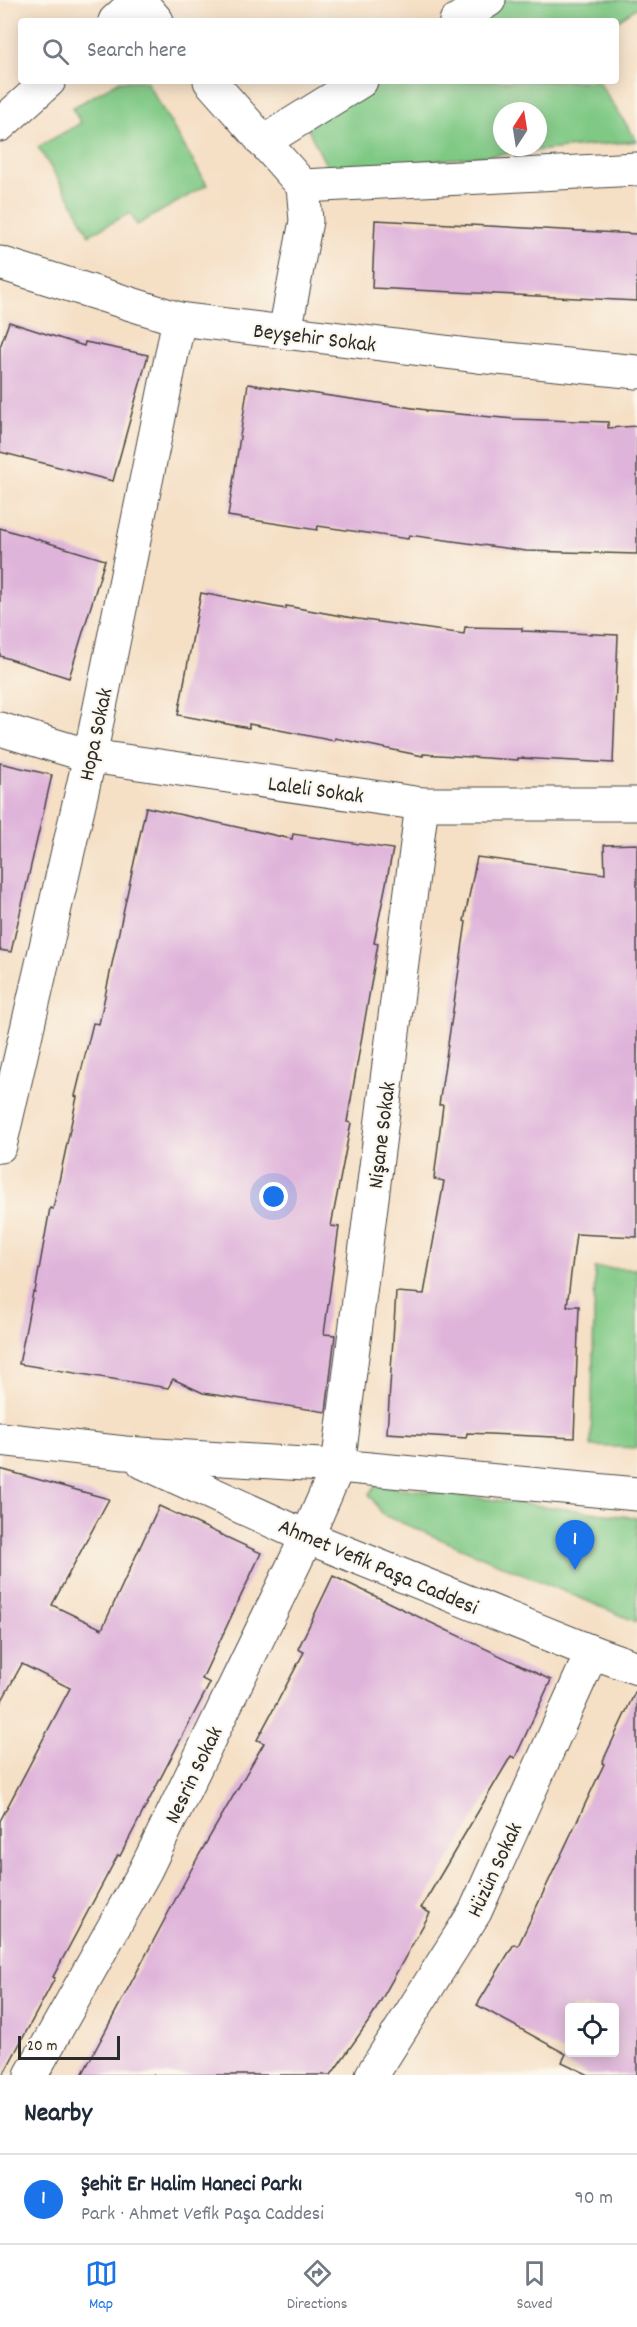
<!DOCTYPE html>
<html lang="en">
<head>
<meta charset="utf-8">
<style>
  body { margin:0; font-family:Dekko,sans-serif; background:#f2f2f3; color:#1f2937 }
  .controls { position:absolute; right:18px; bottom:18px; display:grid; overflow:hidden; border-radius:6px; box-shadow:0 3px 15px #0003 }
  .controls button { width:54px; height:54px; display:grid; place-items:center; padding:0; border:0; border-bottom:2px solid #e0e1e3; background:#fff; color:#1f2937; font:30px sans-serif }
  .compass { position:absolute; left:493px; top:102px; width:54px; height:54px; border-radius:50%; background:#fff; box-shadow:0 3px 15px #0003; rotate:12deg }
  .scale { position:absolute; left:18px; bottom:15px; width:102px; box-sizing:border-box; padding-left:6px; border:3px solid #2b2b2b; border-top:0; font-size:16px; line-height:21px; white-space:nowrap; color:#2b2b2b; -webkit-text-stroke:4px #fbf7ec; paint-order:stroke }
  .you { position:absolute; left:274px; top:1197px; width:21px; height:21px; margin:-15px; border:4px solid #fff; border-radius:50%; background:#1a73e8; box-shadow:0 0 0 9px #1a73e833 }
  .badge { display:grid; place-items:center; width:39px; height:39px; border-radius:50%; background:#1a73e8; color:#fff; font-size:20px; font-weight:700 }
  .pin { position:absolute; translate:-50% -50px; filter:drop-shadow(0 2px 3px #0008) }
  .pin::after { content:''; position:absolute; top:32px; width:21px; height:18px; background:inherit; clip-path:polygon(0 0,100% 0,50% 100%) }
  .list { margin:0; padding:0; list-style:none }
  h2 { display:flex; justify-content:space-between; align-items:center; height:78px; margin:0; padding:0 24px; font-size:26px }
  h2 small { font-size:20px; font-weight:400; color:#747a83 }
  .list li { display:grid; grid-template-columns:39px 1fr auto; gap:18px; align-items:center; box-sizing:border-box; height:90px; padding:0 24px; border-top:2px solid #e0e1e3 }
  .list b { display:block; font-size:22px; white-space:nowrap }
  .list p { margin:0; font-size:20px; white-space:nowrap; color:#747a83 }
  .list em { font-size:20px; font-style:normal; color:#747a83 }
  .icon { flex:none; width:33px; height:33px; fill:none; stroke:currentColor; stroke-width:2; stroke-linecap:round; stroke-linejoin:round }
  .map { position:relative; flex:none; width:637px; height:2075px; overflow:hidden }
  .search { position:absolute; background:#fff; box-shadow:0 3px 15px #0003; left:18px; right:18px; top:18px; height:66px; display:flex; align-items:center; gap:15px; box-sizing:border-box; padding:0 21px; border-radius:6px; color:#747a83; font-size:22px }
  .sheet { height:168px; background:#fff }
  nav { display:flex; justify-content:space-around; align-items:center; box-sizing:border-box; height:84px; border-top:2px solid #e0e1e3; background:#fff; font-size:16px; color:#747a83 }
  nav a { display:grid; justify-items:center; gap:3px }
  nav .on { color:#1a73e8 }
  .map>svg:first-child { display:block }
  .green { fill:#80c985; stroke:#567a58; stroke-width:1.5; fill-rule:evenodd }
  .building { fill:#dfb4da; fill-rule:evenodd }
  .lines { fill:none; stroke-linecap:round; stroke-linejoin:round }
  .minor-casing { stroke:#494642; stroke-width:35 }
  .minor { stroke:#fff; stroke-width:33 }
  .labels { text-anchor:middle; stroke-width:4.5; stroke-linejoin:round; paint-order:stroke }
  .street-label { font-size:22px; fill:#2b2b2b; stroke:#fbf7ec }
</style>
</head>
<body>
<div class="map">
<svg width="637" height="2075" viewBox="0 0 637 2075">
  <rect width="100%" height="100%" fill="#fbf7ec"/>
  <filter id="ink" filterUnits="userSpaceOnUse"><feTurbulence type="fractalNoise" baseFrequency=".0167" numOctaves="2"/><feDisplacementMap in="SourceGraphic" scale="12" xChannelSelector="R" yChannelSelector="G"/><feConvolveMatrix kernelMatrix="1 2 1 2 8 2 1 2 1" color-interpolation-filters="sRGB"/></filter>
  <filter id="wash" filterUnits="userSpaceOnUse"><feTurbulence type="fractalNoise" baseFrequency=".008" numOctaves="4" result="noise"/><feDisplacementMap in="SourceGraphic" scale="24" xChannelSelector="R" yChannelSelector="G"/><feGaussianBlur stdDeviation="1.35" result="paint"/><feColorMatrix in="noise" values="0 0 0 0 0 0 0 0 0 0 0 0 0 0 0 0 0 1.4 0 .05"/><feComposite in="paint" operator="in"/></filter>
  <g filter="url(#wash)">
    <rect width="100%" height="100%" fill="#f5dfc5"/>
    <g class="green">
      <path d="M503,0h134v7l-21,15 -147,-1z"/>
      <path d="M120,81h26l61,104 -70,40 -7,-12 -41,22 -16,-32 -35,-56 43,-24 -9,-15z"/>
      <path d="M372,81h226l39,60 -308,30 -24,-48zM502,111h36v36h-36z"/>
      <path d="M595,1268l42,1v179l-46,-2z"/>
      <path d="M377,1485l260,33v104l-254,-107 -14,-21z"/>
    </g>
    <g id="blocks">
      <g class="building">
        <path d="M375,220l262,14v67l-265,-13z"/>
        <path d="M9,322l75,24 1,-4 63,13 -35,126 -113,-29v-105z"/>
        <path d="M248,384l178,26v1l88,8 94,3v6l29,-2v128l-111,-3 -117,-16 -1,4 -90,-13 -1,4 -89,-14z"/>
        <path d="M0,528l105,32 -36,118 -69,-22z"/>
        <path d="M201,593l85,16v-3l72,13 106,15 1,-7 57,1v3l96,4 -5,128 -95,-5v2l-95,-6v2l-88,-18 -1,3 -85,-17v4l-71,-13z"/>
        <path d="M0,763l52,12 -41,177 -11,-2z"/>
        <path d="M146,807l146,32 1,-5 100,15 -19,94 4,1 -31,178 4,1 -20,103 8,1 -15,107 11,1 -9,77 -123,-19 -30,-14 -5,9 -149,-24 14,-72h2l15,-84 3,1 24,-112 -2,-1 18,-73 6,1z"/>
        <path d="M637,844v393l-61,-3 -9,72h12l-5,132 -107,-5 -1,5 -79,-5 9,-141 28,2 20,-113 -10,-2 9,-74h-4l27,-183 -2,-1 13,-64 128,17 -1,-29z"/>
        <path d="M0,1469l109,30 -57,106 50,24 57,-123 102,47 -59,126 8,4 -90,173 -2,-1 -65,122 2,1 -52,97h-3v-254l70,-133 -48,-24 -22,40z"/>
        <path d="M333,1576l218,104 -36,78 -4,-2 -90,152 9,5 -59,105 -40,57h-249l117,-220 65,-112 -7,-3 47,-88 -6,-3z"/>
        <path d="M637,1688v387h-48l-27,-13 4,-8 -89,-49 37,-61 4,2 86,-182 -2,-1zM570,2007h45v45h-45z"/>
      </g>
    </g>
  </g>
  <g filter="url(#ink)">
    <use href="#blocks" fill-opacity="0" stroke="#494642" stroke-width="1.5"/>
    <g class="lines">
      <g class="minor-casing">
        <g id="minor">
          <path d="M139,0l18,21"/>
          <path d="M115,21l23,-21"/>
          <path d="M456,21l33,-21"/>
          <path d="M210,81l93,105 3,35 -21,111"/>
          <path d="M0,125l49,-44"/>
          <path d="M263,142l98,-61"/>
          <path d="M303,186l334,-17"/>
          <path d="M0,263l179,56 298,37 160,16"/>
          <path d="M0,729l90,27 332,48h215"/>
          <path d="M0,1146l90,-390 89,-437"/>
          <path d="M0,1439l125,14 213,13 299,28"/>
          <path d="M143,1462l164,75 285,115 45,16"/>
          <path d="M31,2075l114,-204 162,-334 31,-71 84,-662"/>
          <path d="M372,2075l103,-163 117,-260"/>
        </g>
      </g>
      <use href="#minor" class="minor"/>
    </g>
  </g>
  <g class="labels">
    <g class="street-label">
      <text transform="translate(315 336) rotate(7)" y="8">Beyşehir Sokak</text>
      <text transform="translate(94 734) rotate(-78)" y="8">Hopa Sokak</text>
      <text transform="translate(316 788) rotate(8)" y="8">Laleli Sokak</text>
      <text transform="translate(380 1135) rotate(-83)" y="8">Nişane Sokak</text>
      <text transform="translate(379 1565) rotate(23)" y="8">Ahmet Vefik Paşa Caddesi</text>
      <text transform="translate(192 1774) rotate(-64)" y="8">Nesrin Sokak</text>
      <text transform="translate(493 1869) rotate(-65)" y="8">Hüzün Sokak</text>
    </g>
  </g>
</svg>
<div class="controls">
<button><svg class="icon" aria-label="locate" viewBox="0 0 24 24"><circle cx="12" cy="12" r="6"/><path d="M12 2v4M12 18v4M2 12h4M18 12h4"/></svg></button>
</div>
<svg class="compass" viewBox="-18 -18 36 36"><path d="M0-13l5 13h-10z" fill="#e53935"/><path d="M0 13l5-13h-10z" fill="#747a83"/></svg>
<div class="scale">20 m</div>
<div class="you"></div>
<div class="pin badge" style="left:575px;top:1570px">1</div>
<div class="search"><svg class="icon" aria-label="search" viewBox="0 0 24 24"><circle cx="10" cy="10" r="6"/><path d="M15 15l6 6"/></svg>Search here</div>
</div>
<section class="sheet">
<h2>Nearby<small></small></h2>
<ul class="list">
<li><span class="badge">1</span><div><b>Şehit Er Halim Haneci Parkı</b><p>Park · Ahmet Vefik Paşa Caddesi</p></div><em>90 m</em></li>
</ul>
</section>
<nav>
<a class="on"><svg class="icon" aria-label="map" viewBox="0 0 24 24"><path d="M3 6l6-2 6 2 6-2v14l-6 2-6-2-6 2zM9 4v14M15 6v14"/></svg>Map</a>
<a><svg class="icon" aria-label="directions" viewBox="0 0 24 24"><path d="M12 3l9 9-9 9-9-9zM9 14v-3h6M13 9l2 2-2 2"/></svg>Directions</a>
<a><svg class="icon" aria-label="saved" viewBox="0 0 24 24"><path d="M7 4h10v16l-5-4-5 4z"/></svg>Saved</a>
</nav>
</body>
</html>
